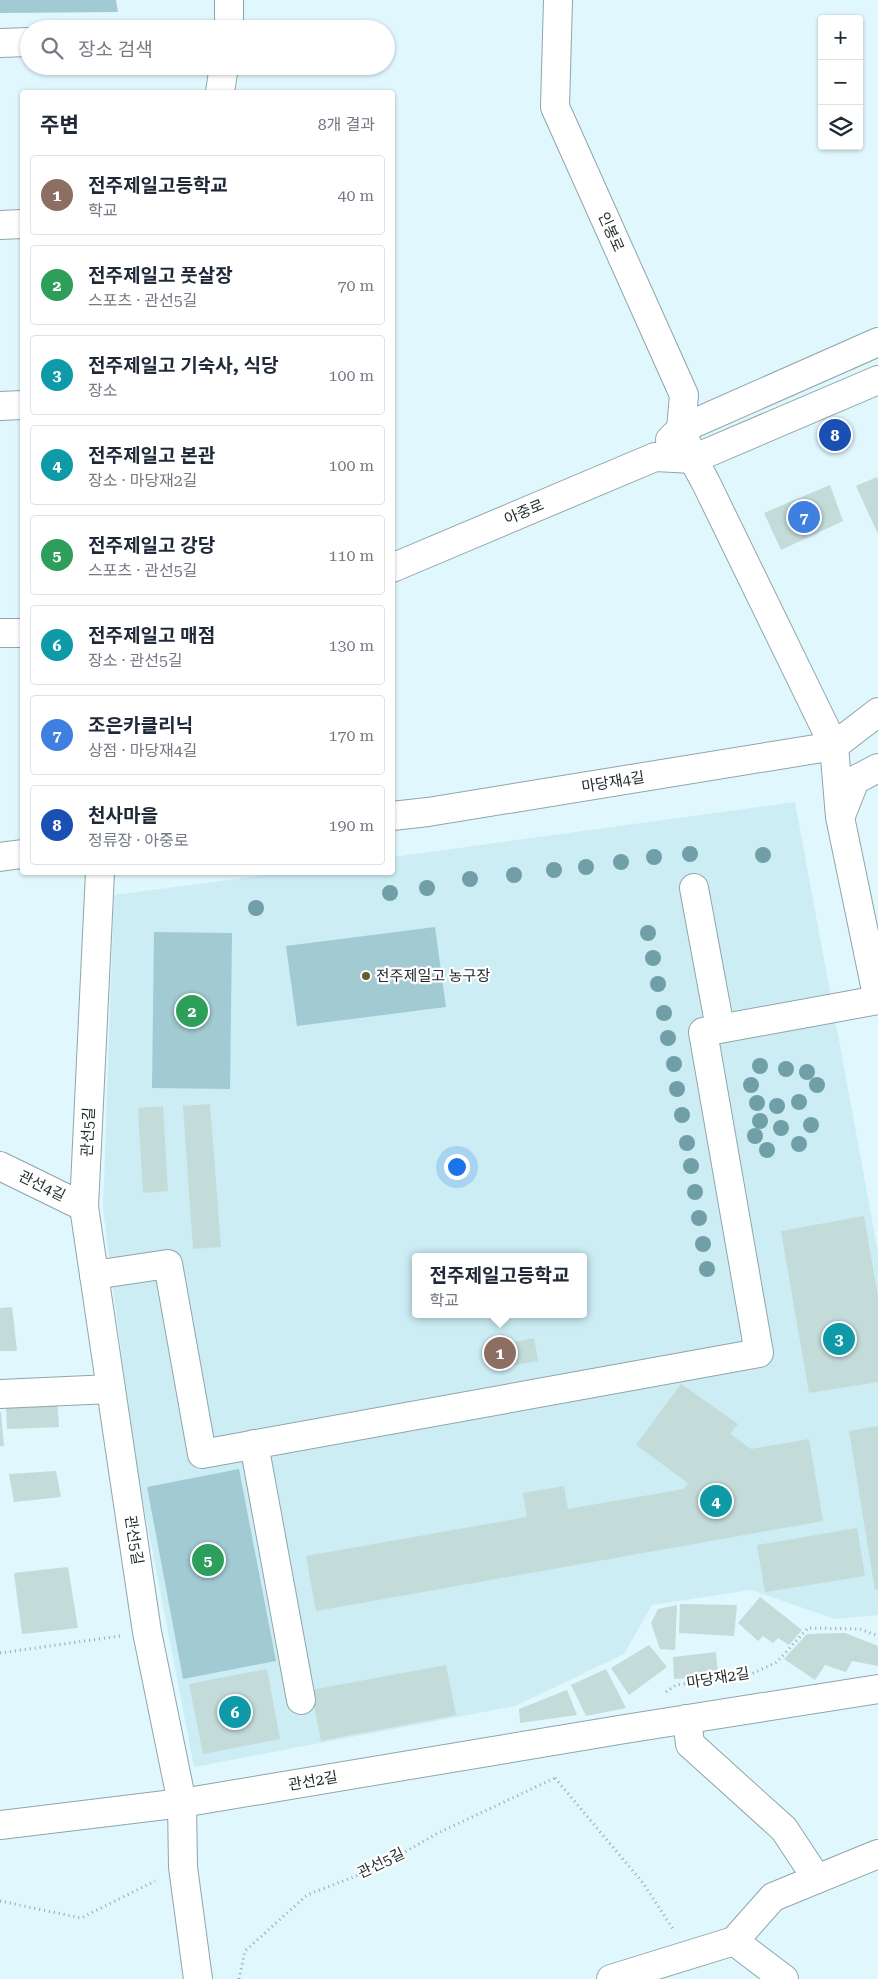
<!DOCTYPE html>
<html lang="ko">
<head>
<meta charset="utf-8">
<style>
  body { margin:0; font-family:"Roboto Serif","Noto Sans KR",serif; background:#f2f2f3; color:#1f2937 }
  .controls { position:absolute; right:15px; top:15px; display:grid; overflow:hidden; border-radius:5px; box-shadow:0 1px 4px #0004 }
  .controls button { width:45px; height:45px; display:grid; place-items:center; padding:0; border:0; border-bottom:1px solid #e0e1e3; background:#fff; color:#1f2937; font:25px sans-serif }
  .you { position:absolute; left:456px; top:1166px; width:18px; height:18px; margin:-12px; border:4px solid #fff; border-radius:50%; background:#1a73e8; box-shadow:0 0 0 8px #1a73e833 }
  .badge { display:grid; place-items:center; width:32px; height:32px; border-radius:50%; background:#685d2a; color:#fff; font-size:16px; font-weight:700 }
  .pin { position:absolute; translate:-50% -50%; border:2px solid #fff; box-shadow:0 1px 5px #0006 }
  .popup { position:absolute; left:412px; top:1253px; width:175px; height:65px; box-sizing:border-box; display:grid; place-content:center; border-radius:5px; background:#fff; filter:drop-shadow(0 1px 4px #0005); font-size:16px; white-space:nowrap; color:#747a83 }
  .popup b { font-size:19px; color:#1f2937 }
  .popup::after { content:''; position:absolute; left:50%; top:100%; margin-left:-10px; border:10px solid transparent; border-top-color:#fff }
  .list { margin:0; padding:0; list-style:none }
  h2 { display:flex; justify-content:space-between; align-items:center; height:65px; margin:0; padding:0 20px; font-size:21px }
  h2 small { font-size:16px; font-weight:400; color:#747a83 }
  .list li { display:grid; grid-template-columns:32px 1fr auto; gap:15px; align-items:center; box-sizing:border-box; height:80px; margin:0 10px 10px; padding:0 10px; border:1px solid #e0e1e3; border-radius:5px }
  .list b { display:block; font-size:19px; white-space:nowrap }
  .list p { margin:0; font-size:16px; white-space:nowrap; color:#747a83 }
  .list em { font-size:16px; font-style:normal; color:#747a83 }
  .icon { flex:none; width:28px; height:28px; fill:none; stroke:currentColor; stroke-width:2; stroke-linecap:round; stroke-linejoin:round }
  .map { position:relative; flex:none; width:878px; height:1979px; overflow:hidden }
  .search { position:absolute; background:#fff; box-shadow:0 1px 4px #0004; left:20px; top:20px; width:375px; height:55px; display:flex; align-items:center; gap:12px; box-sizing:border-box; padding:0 18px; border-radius:28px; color:#747a83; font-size:19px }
  .panel { position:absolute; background:#fff; box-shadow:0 1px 4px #0004; left:20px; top:90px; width:375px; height:785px; border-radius:5px }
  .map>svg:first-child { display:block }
  .built { fill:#ccedf4; fill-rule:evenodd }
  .green { fill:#a2cad3 }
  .building { fill:#c3dbd9 }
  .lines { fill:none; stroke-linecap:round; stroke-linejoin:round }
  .minor-casing { stroke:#8fa5aa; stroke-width:30 }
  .path { stroke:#96a8ac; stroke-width:3; stroke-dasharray:1 4; stroke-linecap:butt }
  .minor { stroke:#fff; stroke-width:28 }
  .tree { fill:#719fa8 }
  .poi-dot { fill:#685d2a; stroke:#fff; stroke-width:2 }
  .labels { text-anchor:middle; stroke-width:4.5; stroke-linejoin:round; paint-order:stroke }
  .street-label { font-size:15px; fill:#1f282a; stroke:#fff }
  .poi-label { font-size:15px; fill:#1f282a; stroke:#fff; text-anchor:start }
</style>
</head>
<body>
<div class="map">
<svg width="878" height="1979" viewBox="0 0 878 1979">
  <rect width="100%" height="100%" fill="#e0f7fd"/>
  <path class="built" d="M795,802l83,450v363l-43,4 -84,-29 -99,15 -28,49 -109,52 -321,61 -59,-307 -32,-251 11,-314 166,-22 112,-1 1,-15zM416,1257h168v57h-168z"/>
  <g class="green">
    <path d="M0,0h116l2,12 -118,1z"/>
    <path d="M435,927l11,80 -149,19 -11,-80z"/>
    <path d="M154,932l78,1 -2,156 -78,-1z"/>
    <path d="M239,1469l37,192 -93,18 -36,-192z"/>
  </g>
  <g class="building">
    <path d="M877,477l1,2v55l-22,-48z"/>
    <path d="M830,485l13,36 -62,29 -17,-37z"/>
    <path d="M210,1104l11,143 -28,2 -10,-143z"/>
    <path d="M163,1106l5,85 -25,2 -5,-85z"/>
    <path d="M864,1216l14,81v85l-69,11 -28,-162z"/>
    <path d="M12,1307l5,44h-17v-43z"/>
    <path d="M534,1338l4,23 -34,6 -4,-22z"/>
    <path d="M681,1384l57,40 -8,10 21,15 58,-10 14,82 -507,90 -10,-55 221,-39 -4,-24 41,-7 4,23 116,-20 4,-6 -52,-38z"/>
    <path d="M57,1398l2,29 -52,2 -1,-26z"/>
    <path d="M0,1412h1l3,34h-4z"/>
    <path d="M878,1426v163l-3,1 -26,-159z"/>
    <path d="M56,1471l5,26 -47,5 -5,-28z"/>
    <path d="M857,1528l8,48 -100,16 -8,-47z"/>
    <path d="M68,1567l10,61 -56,6 -8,-61z"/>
    <path d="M760,1597l42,33 -13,15 -11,-7 -5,5 -10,-7 -5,5 -20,-18z"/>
    <path d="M680,1604l57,1 -3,31 -55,-3z"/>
    <path d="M677,1605l-2,45 -15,-1 -9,-26 7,-14z"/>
    <path d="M845,1633l33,13v20l-26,-5 -6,11 -21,-7 -10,15 -31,-21 23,-25z"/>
    <path d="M649,1645l18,22 -38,28 -18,-27z"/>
    <path d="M716,1652l2,24 -44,3 -1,-22z"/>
    <path d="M446,1665l10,50 -135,26 -10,-51z"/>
    <path d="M267,1669l13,70 -77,15 -14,-70z"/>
    <path d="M606,1669l20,39 -40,8 -15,-31z"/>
    <path d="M567,1690l10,25 -57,8 -1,-14z"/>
  </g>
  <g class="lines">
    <g class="minor-casing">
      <g id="minor">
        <path d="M229,0v29"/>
        <path d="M558,0l-3,107 129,288 -3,34 12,30 13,24 128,263 6,71 38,183"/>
        <path d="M0,43l29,-1"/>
        <path d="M220,92l4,-26"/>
        <path d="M0,225l22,-1"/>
        <path d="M0,406l22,-1"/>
        <path d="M670,440l11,-11 197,-87"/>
        <path d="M392,568l263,-111 38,2 185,-79"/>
        <path d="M0,633h22"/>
        <path d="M842,813l13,-33 23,-12"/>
        <path d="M392,816l36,-4 406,-66 44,-34"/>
        <path d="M0,857l22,-3"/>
        <path d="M100,872l-16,335 63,425 35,171 1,64 15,112"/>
        <path d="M694,888l26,140"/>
        <path d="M0,1166l84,41"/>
        <path d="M94,1275l74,-11 34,190 557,-101 -56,-321 175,-32"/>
        <path d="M0,1394l111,-5"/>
        <path d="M254,1444l47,256"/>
        <path d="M687,1719l3,25 94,85 33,50"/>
        <path d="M0,1825l182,-22 443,-74 253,-40"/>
        <path d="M734,1941l50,38"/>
        <path d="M611,1979l123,-38 39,-44 105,-43"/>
      </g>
    </g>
    <g class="path">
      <path d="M0,1653l120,-17"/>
      <path d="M666,1692l10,-7 73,-10 28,-13 31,-34 52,1 18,7"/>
      <path d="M555,1778l88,105 30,46"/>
      <path d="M0,1901l81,17 74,-37"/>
      <path d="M239,1979l6,-28 62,-56 72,-28 59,-34 117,-55"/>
    </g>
    <use href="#minor" class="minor"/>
  </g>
  <g class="tree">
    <circle cx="690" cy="854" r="8"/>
    <circle cx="763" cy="855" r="8"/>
    <circle cx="654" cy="857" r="8"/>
    <circle cx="621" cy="862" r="8"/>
    <circle cx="586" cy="867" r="8"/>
    <circle cx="554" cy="870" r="8"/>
    <circle cx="514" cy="875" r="8"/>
    <circle cx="470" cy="879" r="8"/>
    <circle cx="427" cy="888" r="8"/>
    <circle cx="390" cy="893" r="8"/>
    <circle cx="256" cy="908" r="8"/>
    <circle cx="648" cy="933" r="8"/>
    <circle cx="653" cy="958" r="8"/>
    <circle cx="658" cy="984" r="8"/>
    <circle cx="664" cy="1013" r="8"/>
    <circle cx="668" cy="1038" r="8"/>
    <circle cx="674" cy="1064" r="8"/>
    <circle cx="760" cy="1066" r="8"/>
    <circle cx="786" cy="1069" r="8"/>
    <circle cx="807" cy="1072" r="8"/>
    <circle cx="751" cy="1085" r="8"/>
    <circle cx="817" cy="1085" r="8"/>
    <circle cx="677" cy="1089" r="8"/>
    <circle cx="799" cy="1102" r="8"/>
    <circle cx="757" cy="1103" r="8"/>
    <circle cx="777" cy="1106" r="8"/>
    <circle cx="682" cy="1115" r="8"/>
    <circle cx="760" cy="1121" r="8"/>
    <circle cx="811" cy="1125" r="8"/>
    <circle cx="781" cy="1128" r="8"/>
    <circle cx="755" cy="1136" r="8"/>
    <circle cx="687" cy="1143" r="8"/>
    <circle cx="799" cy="1144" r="8"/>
    <circle cx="767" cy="1150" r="8"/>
    <circle cx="691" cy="1166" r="8"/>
    <circle cx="695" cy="1192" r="8"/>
    <circle cx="699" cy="1218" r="8"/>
    <circle cx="703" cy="1244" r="8"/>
    <circle cx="707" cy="1269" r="8"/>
  </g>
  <circle class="poi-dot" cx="366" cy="976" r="5"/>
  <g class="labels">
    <g class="street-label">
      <text transform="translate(611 232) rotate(66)" y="5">인봉로</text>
      <text transform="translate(524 512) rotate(-23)" y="5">아중로</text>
      <text transform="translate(613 782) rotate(-9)" y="5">마당재4길</text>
      <text transform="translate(88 1132) rotate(-87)" y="5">관선5길</text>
      <text transform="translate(42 1186) rotate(26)" y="5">관선4길</text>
      <text transform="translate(134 1540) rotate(81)" y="5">관선5길</text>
      <text transform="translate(718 1678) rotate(-9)" y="5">마당재2길</text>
      <text transform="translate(313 1781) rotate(-10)" y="5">관선2길</text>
      <text transform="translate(381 1863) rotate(-26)" y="5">관선5길</text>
    </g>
    <g class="poi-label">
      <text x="376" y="981">전주제일고 농구장</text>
    </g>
  </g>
</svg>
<div class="controls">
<button>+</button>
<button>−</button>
<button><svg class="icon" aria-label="layers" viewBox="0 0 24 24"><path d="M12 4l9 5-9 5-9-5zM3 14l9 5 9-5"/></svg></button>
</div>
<div class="you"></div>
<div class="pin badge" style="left:500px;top:1353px;background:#8d6e63">1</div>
<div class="popup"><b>전주제일고등학교</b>학교</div>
<div class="pin badge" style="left:192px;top:1011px;background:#2e9e5b">2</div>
<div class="pin badge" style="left:839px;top:1339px;background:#0f9aa8">3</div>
<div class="pin badge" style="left:716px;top:1501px;background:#0f9aa8">4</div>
<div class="pin badge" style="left:208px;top:1560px;background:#2e9e5b">5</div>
<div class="pin badge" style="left:235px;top:1712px;background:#0f9aa8">6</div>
<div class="pin badge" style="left:804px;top:517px;background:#3f7fe0">7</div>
<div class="pin badge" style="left:835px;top:435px;background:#1a4fb4">8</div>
<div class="search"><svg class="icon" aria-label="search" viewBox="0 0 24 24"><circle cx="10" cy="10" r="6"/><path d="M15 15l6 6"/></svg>장소 검색</div>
<section class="panel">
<h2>주변<small>8개 결과</small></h2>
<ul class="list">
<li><span class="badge" style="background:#8d6e63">1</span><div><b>전주제일고등학교</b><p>학교</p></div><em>40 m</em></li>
<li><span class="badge" style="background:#2e9e5b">2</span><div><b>전주제일고 풋살장</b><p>스포츠 · 관선5길</p></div><em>70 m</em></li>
<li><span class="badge" style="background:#0f9aa8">3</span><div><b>전주제일고 기숙사, 식당</b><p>장소</p></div><em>100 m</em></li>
<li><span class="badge" style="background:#0f9aa8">4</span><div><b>전주제일고 본관</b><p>장소 · 마당재2길</p></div><em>100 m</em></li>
<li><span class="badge" style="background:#2e9e5b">5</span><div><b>전주제일고 강당</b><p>스포츠 · 관선5길</p></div><em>110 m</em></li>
<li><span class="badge" style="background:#0f9aa8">6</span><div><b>전주제일고 매점</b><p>장소 · 관선5길</p></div><em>130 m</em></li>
<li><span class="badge" style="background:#3f7fe0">7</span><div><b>조은카클리닉</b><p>상점 · 마당재4길</p></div><em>170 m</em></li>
<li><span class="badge" style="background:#1a4fb4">8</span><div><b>천사마을</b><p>정류장 · 아중로</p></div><em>190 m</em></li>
</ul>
</section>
</div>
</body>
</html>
